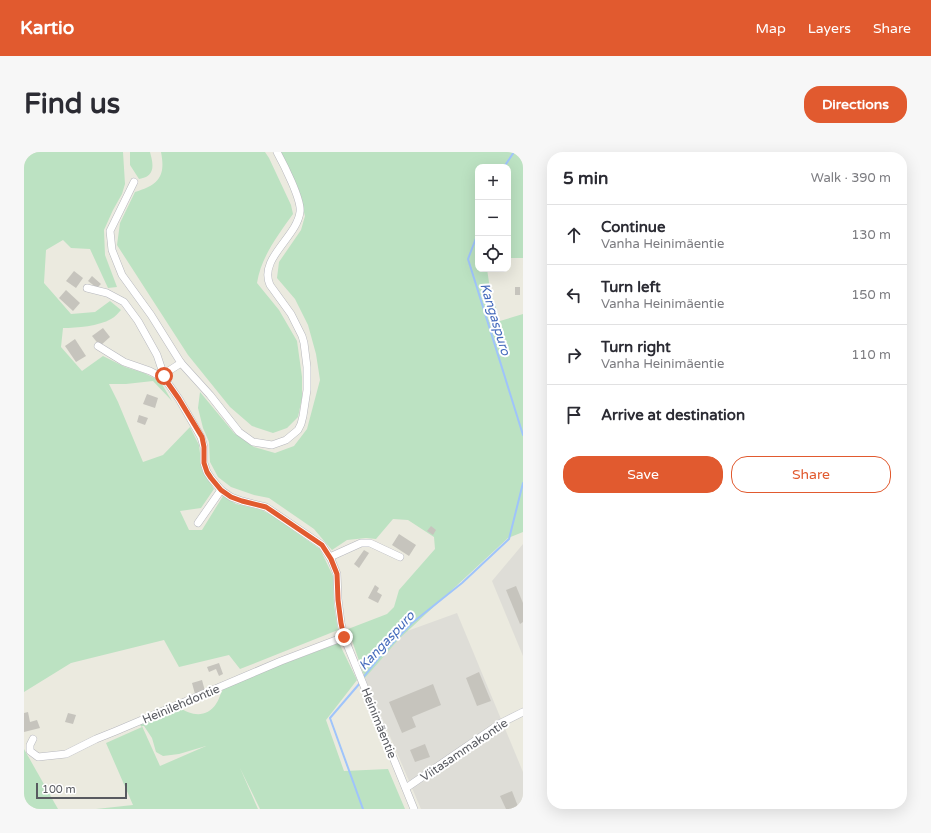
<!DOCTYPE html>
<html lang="en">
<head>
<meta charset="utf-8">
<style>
  body { margin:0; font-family:"Varela Round",sans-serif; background:#f7f7f7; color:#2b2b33 }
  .controls { position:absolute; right:12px; top:12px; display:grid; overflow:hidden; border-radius:8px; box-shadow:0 4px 16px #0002 }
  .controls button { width:36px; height:36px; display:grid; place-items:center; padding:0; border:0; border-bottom:1px solid #e1e1e2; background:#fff; color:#2b2b33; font:20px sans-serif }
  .scale { position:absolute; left:12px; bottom:10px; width:91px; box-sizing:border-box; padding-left:4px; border:2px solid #585a60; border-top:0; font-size:11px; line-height:14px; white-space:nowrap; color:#585a60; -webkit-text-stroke:3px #fff; paint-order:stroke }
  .stop { position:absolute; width:12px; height:12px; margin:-9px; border:3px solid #e15a2f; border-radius:50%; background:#fff }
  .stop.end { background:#e15a2f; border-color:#fff; box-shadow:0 1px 4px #0008 }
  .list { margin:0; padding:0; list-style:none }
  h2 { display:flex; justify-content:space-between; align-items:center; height:52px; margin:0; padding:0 16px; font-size:17px }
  h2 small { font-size:13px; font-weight:400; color:#7c7c81 }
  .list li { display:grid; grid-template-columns:26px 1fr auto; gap:12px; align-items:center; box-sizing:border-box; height:60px; padding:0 16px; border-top:1px solid #e1e1e2 }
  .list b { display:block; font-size:15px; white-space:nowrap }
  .list p { margin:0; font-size:13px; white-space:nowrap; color:#7c7c81 }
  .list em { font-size:13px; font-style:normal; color:#7c7c81 }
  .actions { display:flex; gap:8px; padding:12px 16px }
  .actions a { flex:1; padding:9px 0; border:1px solid #e15a2f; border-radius:16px; text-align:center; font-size:14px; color:#e15a2f }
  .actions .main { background:#e15a2f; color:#fff }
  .icon { flex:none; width:22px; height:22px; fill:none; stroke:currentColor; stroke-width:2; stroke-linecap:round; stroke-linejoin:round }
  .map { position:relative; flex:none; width:499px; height:657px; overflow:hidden; border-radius:16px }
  header { display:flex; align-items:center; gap:24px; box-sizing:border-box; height:56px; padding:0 20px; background:#e15a2f; color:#fff }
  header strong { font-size:19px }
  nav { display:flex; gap:22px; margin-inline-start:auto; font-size:14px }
  .intro { display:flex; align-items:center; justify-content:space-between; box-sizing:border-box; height:96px; padding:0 24px }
  h1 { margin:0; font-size:28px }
  .button { padding:10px 18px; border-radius:16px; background:#e15a2f; color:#fff; font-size:14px; font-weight:700 }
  main { display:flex; gap:24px; padding:0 24px }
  aside { flex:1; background:#fff; border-radius:16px; box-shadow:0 4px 16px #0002 }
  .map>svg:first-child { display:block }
  .industrial { fill:#deddd7 }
  .green { fill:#bce2c2; fill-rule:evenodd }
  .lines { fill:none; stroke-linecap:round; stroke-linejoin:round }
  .stream { stroke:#9fc4fb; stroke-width:2 }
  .building { fill:#c6c4bd }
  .minor-casing { stroke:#b7b8be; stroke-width:8 }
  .minor { stroke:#fff; stroke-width:7 }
  .route { stroke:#e15a2f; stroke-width:5 }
  .labels { text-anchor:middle; stroke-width:4; stroke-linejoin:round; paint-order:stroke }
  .street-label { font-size:12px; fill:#585a60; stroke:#fff }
  .water-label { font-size:13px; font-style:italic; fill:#446abc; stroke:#fff }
</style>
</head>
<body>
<header>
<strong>Kartio</strong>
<nav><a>Map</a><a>Layers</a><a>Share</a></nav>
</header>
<div class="intro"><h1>Find us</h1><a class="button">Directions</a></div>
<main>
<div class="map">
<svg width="499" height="657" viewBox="0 0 499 657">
  <rect width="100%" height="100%" fill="#ebeadf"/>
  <g class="industrial">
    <path d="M499,392v112l-31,-75z"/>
    <path d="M433,461l66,159v37h-102l-56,-131 34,-44z"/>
  </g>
  <g class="green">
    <path d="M0,0h99l2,32 -3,10 -9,16 -9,20 1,25 12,32 -9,1 -18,-39 -19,-1 -8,-8 -17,10 -2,33 27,31 24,-2 15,-11 11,9c-3,3 -6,7 -10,9 -12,7 -34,9 -48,9l-2,19 21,24 21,-15 22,11 19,6 16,8 12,20 -19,-20 -27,3h-17l9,18 25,60 20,-7 27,-28 9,18 3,25 12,19 -13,19 -21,3 9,19h13l21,-34 13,8 26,6 11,6 47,33 13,27 1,29 4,25 -98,39 -11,-14 -50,12 -15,-27 -93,23 -47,29z"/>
    <path d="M106,0h20c2,8 6,20 -4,25 -2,1 -4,1 -7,2l-9,-14z"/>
    <path d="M137,0h104l4,6 22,47 2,9c-15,21 -32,43 -36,69l22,27 18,31 5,36v21l-4,19 -11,11 -14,5 -21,-7 -22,-19 -42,-52 -71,-110 3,-22 15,-31c23,-7 31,-15 26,-40z"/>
    <path d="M256,0h243v106h-15v-91h-30v102h9l3,20 10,32 23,-7v218l-15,6 -109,101 -34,39 -17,-49 39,-15 7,-7 5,-17 36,-41 -1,-12 -26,-17 -15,-1 -17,20 -10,-1 -19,2 -15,10 -7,-8 -11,-13 -45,-31 -15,-3 -23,-8 -13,-10 -8,-15 -1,-20 -6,-14 -5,-20 2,-16 34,41 20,14 21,6 19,-7 13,-17 13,-49 -4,-26 -8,-29 -13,-26 -18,-21 2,-16 22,-32 4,-14 -5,-18z"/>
    <path d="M315,491l18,37 -31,40 18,51 44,-2 17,40h-145l-20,-41 18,41h-162l37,-4 -27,-62 36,-16 -3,-3 40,-17c12,9 28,11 37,-3 3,-4 4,-10 7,-15l60,-25zM118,574h2l8,12 4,14 7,4 16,-2 27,-8 -46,20z"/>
    <path d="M0,597l34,60h-34z"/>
  </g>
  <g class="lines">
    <g class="stream">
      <path d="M480,15l10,-15"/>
      <path d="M454,81l-10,26 55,176"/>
      <path d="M338,527l20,-25 30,-31 50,-40 47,-44 14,-56"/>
      <path d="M336,531l-30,35 33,91"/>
    </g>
  </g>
  <g class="building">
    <path d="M50,119l9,7 -7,10 -10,-7z"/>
    <path d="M68,124l9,8 -4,4 -9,-7z"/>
    <rect x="491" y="135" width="5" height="8"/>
    <path d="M42,138l14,13 -7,8 -14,-13z"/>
    <path d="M79,176l7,9 -10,9 -8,-10z"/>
    <path d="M51,187l11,17 -10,6 -11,-16z"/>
    <path d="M123,242l11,4 -3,10 -12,-4z"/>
    <path d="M115,263l9,3 -3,7 -8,-3z"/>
    <path d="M407,374l5,4 -3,5 -6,-4z"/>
    <path d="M375,382l17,11 -7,11 -17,-11z"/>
    <path d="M340,398l5,3 -10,15 -5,-4z"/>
    <path d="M351,433l4,3 -2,4 5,3 -4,8 -10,-5z"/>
    <path d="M492,434l7,17v19l-3,2 -14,-34z"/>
    <path d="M195,511l4,11 -4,2 -3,-7 -7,3 -2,-5z"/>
    <path d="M455,520l12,29 -14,5 -11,-28z"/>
    <path d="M178,528l3,11 -10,3 -3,-11z"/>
    <path d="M409,532l8,21 -29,12 4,10 -14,6 -13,-31z"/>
    <path d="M4,560l2,10 7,-2 3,8 -16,4v-19z"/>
    <path d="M44,561l8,2 -3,9 -8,-2z"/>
    <path d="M401,592l5,13 -15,5 -5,-12z"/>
    <path d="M488,639l7,18h-13l-6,-13z"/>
  </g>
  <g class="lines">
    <g class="minor-casing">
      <g id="minor">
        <path d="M110,30l-24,49 2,19 10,25 29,40 30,48 29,32 29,37 14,10 19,3 14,-5 12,-10 3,-6 2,-8 4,-26v-23l-3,-24 -2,-7 -11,-22 -21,-29c-12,-26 27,-48 30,-73 2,-12 -17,-49 -23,-60"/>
        <path d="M63,136l20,5 17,9 14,19 19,34 8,24 14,20 22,38 3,10v16l3,9 4,6 10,12 10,7 11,4 24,6 56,38 9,14 6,15 1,25 3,24 3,14 70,172"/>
        <path d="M74,194l26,16 26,9 15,8"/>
        <path d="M140,224l3,-4 14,-9"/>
        <path d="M174,371l23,-33"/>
        <path d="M306,405l31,-14h9l30,14"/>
        <path d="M9,587l-3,6v6l8,6 28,-3 30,-15 20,-8 165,-70 63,-24"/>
        <path d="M382,636l95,-65 22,-11"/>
      </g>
    </g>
    <use href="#minor" class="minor"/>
  </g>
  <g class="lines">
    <path class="route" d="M140,224l1,3 14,20 23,38 2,10v16l3,9 4,6 10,12 10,7 11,4 24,6 56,38 9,14 6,15 1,26 3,23 3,14"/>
  </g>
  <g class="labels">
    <g class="street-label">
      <text transform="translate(157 552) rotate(-23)" y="4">Heinilehdontie</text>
      <text transform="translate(355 571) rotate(68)" y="4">Heinimäentie</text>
      <text transform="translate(440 598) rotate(-34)" y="4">Viitasammakontie</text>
    </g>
    <g class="water-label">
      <text transform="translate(472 167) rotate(73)" y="5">Kangaspuro</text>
      <text transform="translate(362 488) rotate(-47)" y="5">Kangaspuro</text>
    </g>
  </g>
</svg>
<div class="controls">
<button>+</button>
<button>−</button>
<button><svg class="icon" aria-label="locate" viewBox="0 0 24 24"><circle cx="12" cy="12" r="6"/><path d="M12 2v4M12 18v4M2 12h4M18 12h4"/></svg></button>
</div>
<div class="scale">100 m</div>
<div class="stop" style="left:140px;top:224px"></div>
<div class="stop end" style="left:320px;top:485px"></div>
</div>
<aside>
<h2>5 min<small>Walk · 390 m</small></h2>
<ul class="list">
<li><svg class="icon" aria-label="ahead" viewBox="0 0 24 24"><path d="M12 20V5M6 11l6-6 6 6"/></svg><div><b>Continue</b><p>Vanha Heinimäentie</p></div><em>130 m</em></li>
<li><svg class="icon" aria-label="left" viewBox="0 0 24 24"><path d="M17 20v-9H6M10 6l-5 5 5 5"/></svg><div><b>Turn left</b><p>Vanha Heinimäentie</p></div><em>150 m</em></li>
<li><svg class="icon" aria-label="right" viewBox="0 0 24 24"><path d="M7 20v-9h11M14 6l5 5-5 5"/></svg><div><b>Turn right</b><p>Vanha Heinimäentie</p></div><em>110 m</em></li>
<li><svg class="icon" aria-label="arrive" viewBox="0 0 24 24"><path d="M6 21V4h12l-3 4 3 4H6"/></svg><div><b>Arrive at destination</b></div></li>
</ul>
<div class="actions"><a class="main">Save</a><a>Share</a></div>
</aside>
</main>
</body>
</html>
